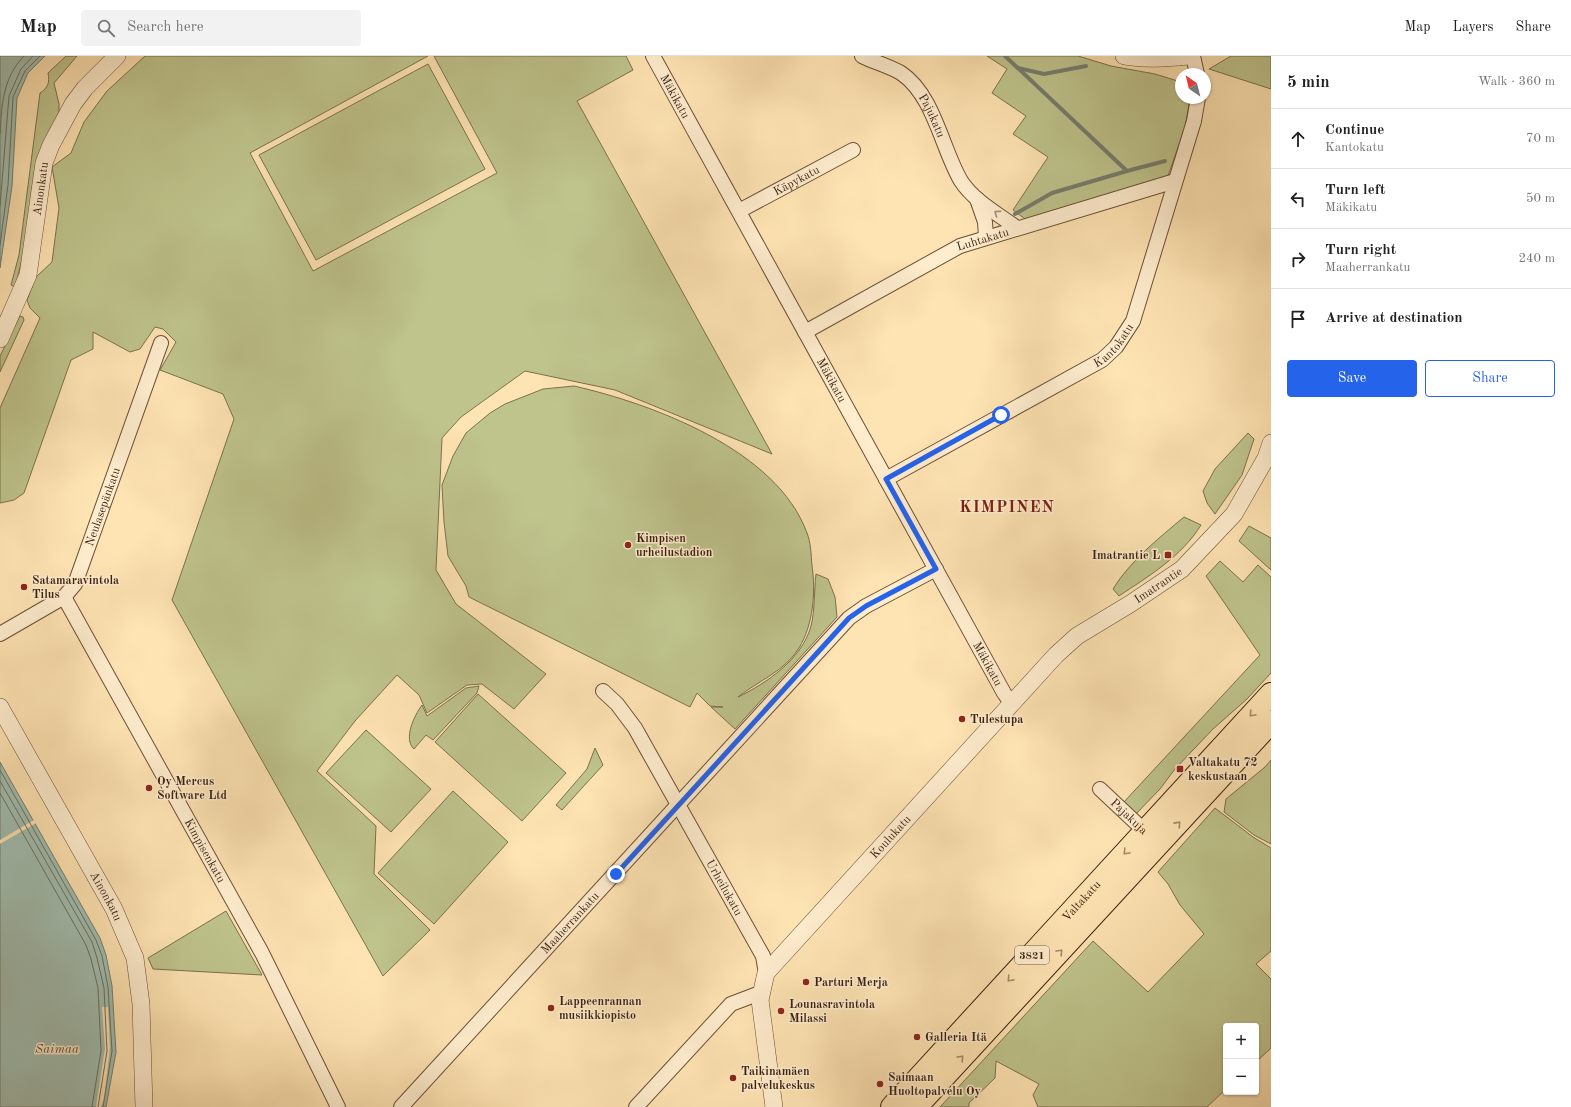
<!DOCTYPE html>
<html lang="en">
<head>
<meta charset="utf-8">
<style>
  body { margin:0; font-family:"Old Standard TT",serif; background:#f2f2f2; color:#222 }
  .controls { position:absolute; right:12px; bottom:12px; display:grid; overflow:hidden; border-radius:4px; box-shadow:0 1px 3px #0004 }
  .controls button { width:36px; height:36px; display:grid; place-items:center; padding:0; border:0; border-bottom:1px solid #e0e0e0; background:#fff; color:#222; font:20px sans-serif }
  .compass { position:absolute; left:1175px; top:12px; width:36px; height:36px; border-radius:50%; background:#fff; box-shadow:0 1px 3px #0004; rotate:325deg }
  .stop { position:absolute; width:12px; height:12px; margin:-9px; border:3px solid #2563eb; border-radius:50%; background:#fff }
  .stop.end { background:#2563eb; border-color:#fff; box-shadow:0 1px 4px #0008 }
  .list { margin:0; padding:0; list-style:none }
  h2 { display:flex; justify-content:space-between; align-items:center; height:52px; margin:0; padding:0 16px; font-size:17px }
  h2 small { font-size:13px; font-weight:400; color:#767676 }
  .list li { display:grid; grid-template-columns:26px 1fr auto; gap:12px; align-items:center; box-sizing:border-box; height:60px; padding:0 16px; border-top:1px solid #e0e0e0 }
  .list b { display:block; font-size:15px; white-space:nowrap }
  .list p { margin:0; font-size:13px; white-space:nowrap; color:#767676 }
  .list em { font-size:13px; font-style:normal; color:#767676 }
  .actions { display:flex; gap:8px; padding:12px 16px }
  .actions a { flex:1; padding:9px 0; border:1px solid #2563eb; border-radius:4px; text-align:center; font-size:14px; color:#2563eb }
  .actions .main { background:#2563eb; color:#fff }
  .icon { flex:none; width:22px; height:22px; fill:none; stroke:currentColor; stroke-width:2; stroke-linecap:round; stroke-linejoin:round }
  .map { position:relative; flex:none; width:1271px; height:1051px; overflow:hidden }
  header { display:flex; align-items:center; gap:24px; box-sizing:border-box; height:56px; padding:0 20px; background:#fff; border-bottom:1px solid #e0e0e0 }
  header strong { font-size:19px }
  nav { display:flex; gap:22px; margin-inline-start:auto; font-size:14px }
  .search { width:280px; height:36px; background:#f2f2f2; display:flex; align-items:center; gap:10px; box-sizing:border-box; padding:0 14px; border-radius:4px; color:#767676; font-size:15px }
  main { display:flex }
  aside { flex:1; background:#fff }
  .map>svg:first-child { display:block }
  .green { fill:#bfc48d; stroke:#7c714e }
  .water { fill:#a1beb1; stroke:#777e70 }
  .pier { fill:#ffe4b3 }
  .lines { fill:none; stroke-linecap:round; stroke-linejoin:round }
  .shore { stroke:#6c6e60; stroke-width:1 }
  .stream { stroke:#777e70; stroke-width:4 }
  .minor-casing { stroke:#6a5038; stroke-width:16 }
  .tertiary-casing { stroke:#6a5038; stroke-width:18 }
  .primary-casing { stroke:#381e0f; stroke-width:24 }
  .minor { stroke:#ffedce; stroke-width:14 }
  .tertiary { stroke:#ffedce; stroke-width:17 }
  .primary { stroke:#ffe4b3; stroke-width:22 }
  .oneway { stroke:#a59078 }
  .oneway2 { stroke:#a58b69 }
  .route { stroke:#2563eb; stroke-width:5 }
  .poi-dot { fill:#8f2418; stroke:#ffedce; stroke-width:1.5 }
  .labels { text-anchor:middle; stroke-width:3; stroke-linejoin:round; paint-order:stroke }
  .shield { fill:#ffedce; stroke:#745c48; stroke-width:1 }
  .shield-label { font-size:11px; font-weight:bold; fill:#381e0f }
  .street-label { font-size:12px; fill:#381e0f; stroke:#ffedce }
  .poi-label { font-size:12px; font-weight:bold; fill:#381e0f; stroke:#ffedce; text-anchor:start }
  .water-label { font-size:13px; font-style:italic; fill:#584e40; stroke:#ffedce }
  .district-label { font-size:16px; font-weight:bold; letter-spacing:1px; fill:#7a1f14; stroke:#ffedce }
</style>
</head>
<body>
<header>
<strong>Map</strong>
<div class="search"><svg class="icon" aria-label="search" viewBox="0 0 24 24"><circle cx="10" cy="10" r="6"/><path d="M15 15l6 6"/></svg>Search here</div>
<nav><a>Map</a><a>Layers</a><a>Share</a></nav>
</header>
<main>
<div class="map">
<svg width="1271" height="1051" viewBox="0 0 1271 1051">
  <rect width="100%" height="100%" fill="#ffe4b3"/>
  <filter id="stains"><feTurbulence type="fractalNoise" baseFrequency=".005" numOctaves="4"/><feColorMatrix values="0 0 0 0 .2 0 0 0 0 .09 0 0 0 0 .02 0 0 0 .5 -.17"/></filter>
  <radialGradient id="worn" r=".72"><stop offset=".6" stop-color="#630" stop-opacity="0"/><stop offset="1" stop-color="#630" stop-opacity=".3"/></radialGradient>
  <g class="green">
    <path d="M66,0h11l-23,27 5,21v9l-44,174 -4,-2 8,-30 21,-162c8,-5 10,-11 8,-20z"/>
    <path d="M145,0h283l-178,97 63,118 184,-98 -63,-117h192l7,14 -56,31 195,353 -157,-64 -90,-19 -64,46 -19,21 -6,132 20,34 90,70 -32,35 -32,-25 -15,1 -40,28 -8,-18 -22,-20 -42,46 -38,50 59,55 -2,48 56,56 -47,46 -211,-376 62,-181 -11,-25 -63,-24 16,-28 -13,-13 -8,-2 -15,22 -10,3 -37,-20v17l-22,11 -47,133 -10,7 -14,3v-95l40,-90 -10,-10 -3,-8 9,-23 16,-15 7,-54 -7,-41 19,-14 13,-31 23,-31z"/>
    <path d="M987,0h91l33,10 44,8 26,8v16h9l-5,29 -17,49 -143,43 -12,-9 35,-53 -35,-23 13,-18 -34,-23 15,-24z"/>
    <path d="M1231,0h40v33l-62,-20z"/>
    <path d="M428,8l57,105 -169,91 -57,-105z"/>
    <path d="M20,260l3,1 1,3 -24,52v-16z"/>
    <path d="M574,330c79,18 203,64 233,147 4,10 4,22 5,33 4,26 1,59 -13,82 -14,23 -41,33 -61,49 29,-14 64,-38 73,-71 4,-16 3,-35 5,-52l12,5 7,18 2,20 -102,112 -24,-22h12l-13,-1 -13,-13 -7,14 -221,-110 -3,-11 -18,-30 -4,-34 -2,-37 11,-29 13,-23 24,-20 15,-9 38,-15z"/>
    <path d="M1248,377l6,6 -12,36 -27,39 -8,-11 -4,-12 12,-22z"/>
    <path d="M1184,461l17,8c-19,31 -52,51 -82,71l-6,-7c17,-28 46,-51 71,-72z"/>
    <path d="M1249,470l22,12v32l-32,-29z"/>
    <path d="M1220,505l23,21 15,-17 13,12v96l-24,26 -34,30 -38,40 -15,20 -25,26 -12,-12 137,-148 -54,-79z"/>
    <path d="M479,630l-2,7 -44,47 -7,-5 -12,14c-11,-10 0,-33 8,-44l5,11 39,-28z"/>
    <path d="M478,638l88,79 -44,48 -87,-79z"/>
    <path d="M366,674l65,59 -40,43 -65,-59z"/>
    <path d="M595,692l8,17 -41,45 -6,-5 31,-36z"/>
    <path d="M1271,704v84l-17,-9 -30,-23 2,-13 39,-32z"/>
    <path d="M453,735l55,51 -74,82 -56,-51z"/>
    <path d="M1215,752l38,29 18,11v103l-15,13 15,15v69l-15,14v-36h-30v63l-19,18h-169l-5,-12 6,-11 -43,-23 -1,17 -26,25v4h-29l153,-166 55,51 56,-58 -24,-29 -12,-21 -10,-12z"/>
    <path d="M226,855l36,64 -109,-6 -5,-11z"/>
  </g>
  <g class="water">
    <path d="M0,0h45l-17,17 -11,25 -5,88 -12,82z"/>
    <path d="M0,706l100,176 6,17 6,31 4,66 -10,55h-106z"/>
  </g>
  <g class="pier">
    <path d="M34,764l2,3 -36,21v-4z"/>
    <path d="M102,951h6l2,41 -6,51 -3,8h-5l9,-59z"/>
  </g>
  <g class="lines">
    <g class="shore">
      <path d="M0,78c2,-29 2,-55 24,-78"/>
      <path d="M0,150l9,-110 12,-27 12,-13"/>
      <path d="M0,189l8,-60 5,-88 12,-26 15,-15"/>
      <path d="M0,714l96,170 6,16 6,31 4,64 -9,56"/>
      <path d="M0,725l92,161 5,16 7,30 3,63 -9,56"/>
      <path d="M0,737l86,152 5,14 7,29 3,63 -9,56"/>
    </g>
    <g class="stream">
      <path d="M1005,0l122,115 -75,22 -37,21"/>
      <path d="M1018,12l26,6 42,-8"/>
      <path d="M1127,115l38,-10"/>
    </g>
    <g class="minor-casing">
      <g id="minor">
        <path id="s1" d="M653,0l351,637 7,10"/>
        <path id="s2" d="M862,0c12,6 27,10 39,17 33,22 41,76 60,108 13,20 37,33 56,47"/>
        <path d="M1193,0l4,18"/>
        <path d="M977,143l8,23 1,15"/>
        <path id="s3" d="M739,155l114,-61"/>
        <path id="s4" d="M805,276l155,-86 215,-65"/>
        <path id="s5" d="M886,423l216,-119 14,-13 17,-26 61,-200 4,-23"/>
        <path id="s6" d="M64,541l198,356 76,154"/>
        <path id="s7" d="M0,578l64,-37 11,-13 86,-241"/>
        <path id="s8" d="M603,635l14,13 18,24 128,228 3,17"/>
        <path id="s9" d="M1100,733l50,47"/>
        <path id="s10" d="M401,1051l448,-489 17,-12 70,-37"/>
        <path d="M636,1051l95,-103 29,-11"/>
      </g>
    </g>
    <g class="tertiary-casing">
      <g id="tertiary">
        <path d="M1124,0c21,4 43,2 64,0"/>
        <path id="s11" d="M0,283l28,-64 16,-112 7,-18 22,-41 12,-16 32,-32"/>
        <path id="s12" d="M0,651l114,202 21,49 6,46 3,103"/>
        <path id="s13" d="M774,1051l-14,-107 6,-27 290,-318 21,-19 53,-32 52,-35 52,-55 32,-56 5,-15"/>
      </g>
    </g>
    <g class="primary-casing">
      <g id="primary">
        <path id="s14" d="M892,1051l379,-413"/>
        <path d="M916,1051l355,-385"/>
      </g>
    </g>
    <use href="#minor" class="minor"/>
    <use href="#tertiary" class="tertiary"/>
    <use href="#primary" class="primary"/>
  </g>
  <defs><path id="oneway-chevron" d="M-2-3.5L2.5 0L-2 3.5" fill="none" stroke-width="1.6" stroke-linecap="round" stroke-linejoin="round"/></defs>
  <use class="oneway" href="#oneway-chevron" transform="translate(997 157) rotate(-144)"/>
  <g class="oneway2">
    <use href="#oneway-chevron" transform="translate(1252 658) rotate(133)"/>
    <use href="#oneway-chevron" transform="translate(1178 768) rotate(-48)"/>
    <use href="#oneway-chevron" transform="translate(1126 796) rotate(133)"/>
    <use href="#oneway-chevron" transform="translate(1060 896) rotate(-47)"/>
    <use href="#oneway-chevron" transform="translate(1010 923) rotate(133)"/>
    <use href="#oneway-chevron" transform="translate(961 1002) rotate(-47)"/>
  </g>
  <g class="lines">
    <path class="route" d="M616,818l233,-256 17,-12 70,-37 -50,-90 115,-64"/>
  </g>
  <g class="poi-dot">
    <circle cx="628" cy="489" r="4"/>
    <rect x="1164" y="495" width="8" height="8" rx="2"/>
    <circle cx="24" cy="531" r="4"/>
    <circle cx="962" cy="663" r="4"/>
    <rect x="1176" y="709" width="8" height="8" rx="2"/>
    <circle cx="149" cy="732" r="4"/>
    <circle cx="806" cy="926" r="4"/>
    <circle cx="551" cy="952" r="4"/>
    <circle cx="781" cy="955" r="4"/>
    <circle cx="917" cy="981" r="4"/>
    <circle cx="733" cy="1022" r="4"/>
    <circle cx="880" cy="1028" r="4"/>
  </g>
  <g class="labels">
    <rect class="shield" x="1015" y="890" width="34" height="18" rx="3"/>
    <g class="shield-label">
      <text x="1032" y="903">3821</text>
    </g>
    <g class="street-label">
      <text dy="4" stroke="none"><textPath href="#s1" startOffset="46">Mäkikatu</textPath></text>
      <text dy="4" stroke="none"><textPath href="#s2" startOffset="96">Pajukatu</textPath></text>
      <text dy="4" stroke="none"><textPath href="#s3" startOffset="65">Käpykatu</textPath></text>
      <text dy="4" stroke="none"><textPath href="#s11" startOffset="157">Ainonkatu</textPath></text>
      <text dy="4" stroke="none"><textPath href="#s4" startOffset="201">Luhtakatu</textPath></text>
      <text dy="4" stroke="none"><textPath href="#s5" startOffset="265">Kantokatu</textPath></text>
      <text dy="4" stroke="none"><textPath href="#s1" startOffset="370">Mäkikatu</textPath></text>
      <text dy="4" stroke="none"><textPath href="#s7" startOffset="173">Neulasepänkatu</textPath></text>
      <text dy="4" stroke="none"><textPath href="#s13" startOffset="690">Imatrantie</textPath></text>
      <text dy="4" stroke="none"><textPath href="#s1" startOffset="694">Mäkikatu</textPath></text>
      <text dy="4" stroke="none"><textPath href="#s9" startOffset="40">Pajakuja</textPath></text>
      <text dy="4" stroke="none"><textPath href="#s13" startOffset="320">Koulukatu</textPath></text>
      <text dy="4" stroke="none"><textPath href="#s6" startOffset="290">Kimpisenkatu</textPath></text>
      <text dy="4" stroke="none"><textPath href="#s8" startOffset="232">Urheilukatu</textPath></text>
      <text dy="4" stroke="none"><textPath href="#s12" startOffset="217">Ainonkatu</textPath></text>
      <text dy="4" stroke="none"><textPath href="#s14" startOffset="280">Valtakatu</textPath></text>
      <text dy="4" stroke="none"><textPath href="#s10" startOffset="250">Maaherrankatu</textPath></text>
    </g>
    <g class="poi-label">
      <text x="636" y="486">Kimpisen<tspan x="636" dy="14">urheilustadion</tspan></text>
      <text x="1160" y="503" text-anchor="end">Imatrantie L</text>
      <text x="32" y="528">Satamaravintola<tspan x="32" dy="14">Tilus</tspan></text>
      <text x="970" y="667">Tulestupa</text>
      <text x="1188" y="710">Valtakatu 72<tspan x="1188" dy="14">keskustaan</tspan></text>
      <text x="157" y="729">Oy Mercus<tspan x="157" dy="14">Software Ltd</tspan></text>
      <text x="814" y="930">Parturi Merja</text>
      <text x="559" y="949">Lappeenrannan<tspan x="559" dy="14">musiikkiopisto</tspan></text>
      <text x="789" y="952">Lounasravintola<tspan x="789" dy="14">Milassi</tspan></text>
      <text x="925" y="985">Galleria Itä</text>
      <text x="741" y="1019">Taikinamäen<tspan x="741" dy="14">palvelukeskus</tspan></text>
      <text x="888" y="1025">Saimaan<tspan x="888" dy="14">Huoltopalvelu Oy</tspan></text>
    </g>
    <g class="water-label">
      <text x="57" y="997">Saimaa</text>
    </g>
    <g class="district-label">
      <text x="1007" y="456">KIMPINEN</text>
    </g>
  </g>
  <rect width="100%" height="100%" filter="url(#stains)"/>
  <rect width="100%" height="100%" fill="url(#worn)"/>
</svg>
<div class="controls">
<button>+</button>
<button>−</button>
</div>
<svg class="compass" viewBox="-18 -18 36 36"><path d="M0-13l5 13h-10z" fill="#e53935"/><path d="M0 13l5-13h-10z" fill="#767676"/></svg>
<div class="stop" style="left:1001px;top:359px"></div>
<div class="stop end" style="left:616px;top:818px"></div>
</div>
<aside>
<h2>5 min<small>Walk · 360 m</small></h2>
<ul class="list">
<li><svg class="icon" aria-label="ahead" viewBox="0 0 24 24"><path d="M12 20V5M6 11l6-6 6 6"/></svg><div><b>Continue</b><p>Kantokatu</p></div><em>70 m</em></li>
<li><svg class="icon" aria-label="left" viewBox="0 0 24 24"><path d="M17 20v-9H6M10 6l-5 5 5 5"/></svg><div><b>Turn left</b><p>Mäkikatu</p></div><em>50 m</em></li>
<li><svg class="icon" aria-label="right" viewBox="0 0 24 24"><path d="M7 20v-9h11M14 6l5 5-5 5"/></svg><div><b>Turn right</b><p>Maaherrankatu</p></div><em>240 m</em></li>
<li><svg class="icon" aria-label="arrive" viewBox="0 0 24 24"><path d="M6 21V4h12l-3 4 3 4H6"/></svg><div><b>Arrive at destination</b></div></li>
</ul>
<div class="actions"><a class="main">Save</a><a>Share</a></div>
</aside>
</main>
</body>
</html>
